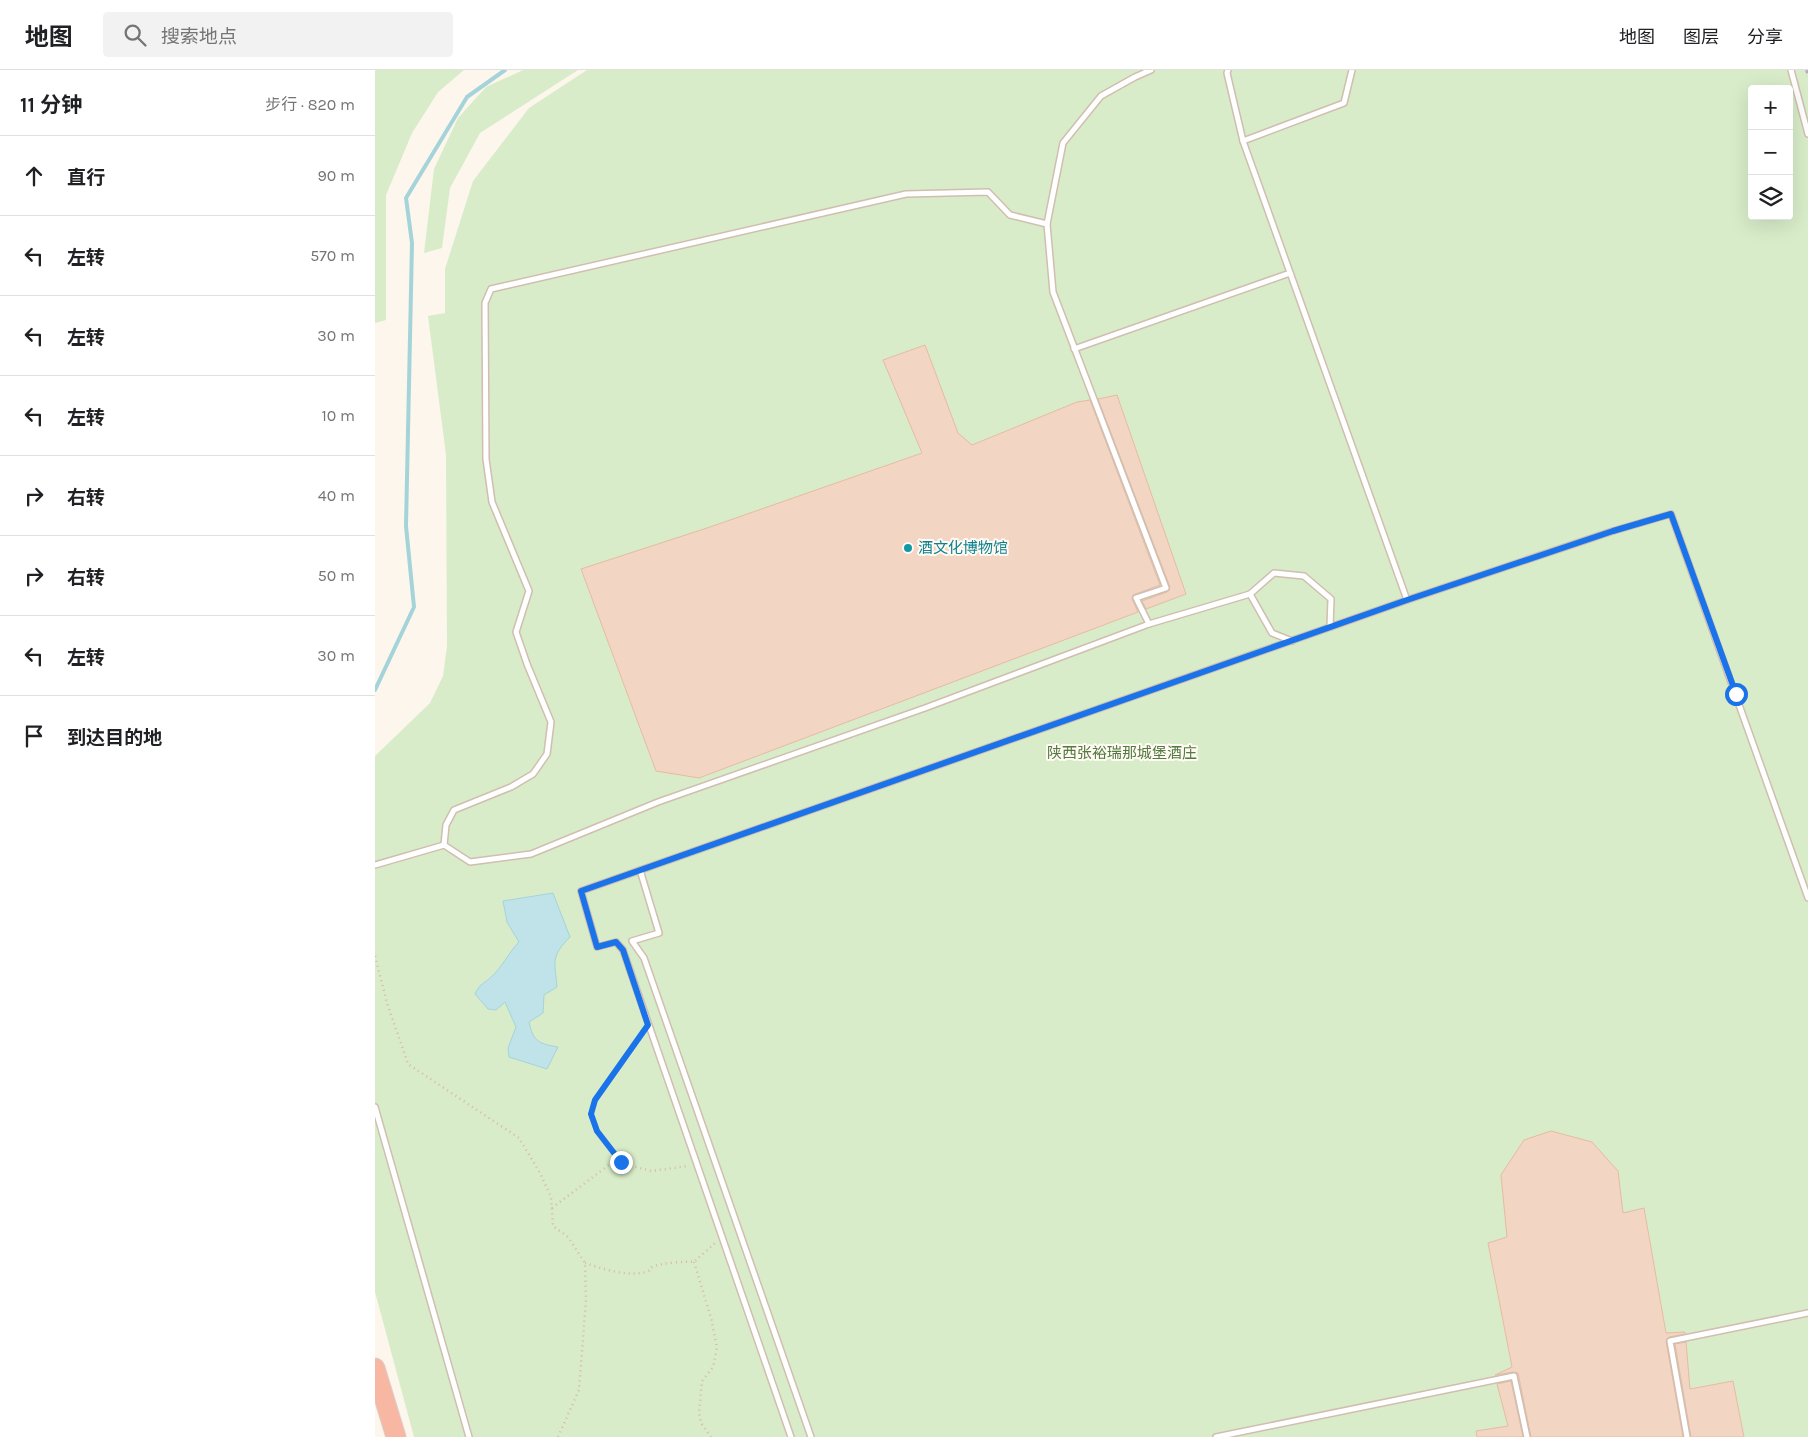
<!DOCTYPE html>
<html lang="zh">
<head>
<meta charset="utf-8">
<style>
  body { margin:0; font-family:Karla,"Noto Sans SC",sans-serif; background:#f2f2f2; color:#202124 }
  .controls { position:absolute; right:15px; top:15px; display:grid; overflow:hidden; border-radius:5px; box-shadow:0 5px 20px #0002 }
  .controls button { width:45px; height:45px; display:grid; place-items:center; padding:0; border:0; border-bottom:1px solid #e0e0e0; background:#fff; color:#202124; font:25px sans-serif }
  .stop { position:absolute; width:15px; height:15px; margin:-11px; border:4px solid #1a73e8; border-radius:50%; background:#fff }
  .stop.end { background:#1a73e8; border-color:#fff; box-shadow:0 1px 5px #0008 }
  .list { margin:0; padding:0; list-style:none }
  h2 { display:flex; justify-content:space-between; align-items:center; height:65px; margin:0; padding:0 20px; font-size:21px }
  h2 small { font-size:16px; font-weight:400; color:#757577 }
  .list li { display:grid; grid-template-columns:32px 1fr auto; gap:15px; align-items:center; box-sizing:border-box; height:80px; padding:0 20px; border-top:1px solid #e0e0e0 }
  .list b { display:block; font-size:19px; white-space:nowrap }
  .list em { font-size:16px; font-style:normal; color:#757577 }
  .icon { flex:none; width:28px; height:28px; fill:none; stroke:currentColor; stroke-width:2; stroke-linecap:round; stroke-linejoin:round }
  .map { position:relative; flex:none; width:1433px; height:1367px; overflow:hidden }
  header { display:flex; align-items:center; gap:30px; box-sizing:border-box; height:70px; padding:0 25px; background:#fff; border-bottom:1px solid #e0e0e0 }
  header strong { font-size:24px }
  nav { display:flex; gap:28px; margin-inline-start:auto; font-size:18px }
  .search { width:350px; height:45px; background:#f2f2f2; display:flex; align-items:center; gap:12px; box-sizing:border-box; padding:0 18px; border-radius:5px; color:#757577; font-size:19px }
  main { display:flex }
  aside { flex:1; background:#fff }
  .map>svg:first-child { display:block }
  .green { fill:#d8ecc9; fill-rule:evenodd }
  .water { fill:#bfe3e8; stroke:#a5d3da }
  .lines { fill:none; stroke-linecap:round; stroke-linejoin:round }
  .stream { stroke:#a5d3da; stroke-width:4 }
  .building { fill:#f3d5c3; stroke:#e6bba3 }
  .service-casing { stroke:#d1beb0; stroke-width:8 }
  .motorway-casing { stroke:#dad1cd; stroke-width:21 }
  .path { stroke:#d9b8a5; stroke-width:2.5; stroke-dasharray:1 4; stroke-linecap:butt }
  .service { stroke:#fff; stroke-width:5 }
  .motorway { stroke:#f7b7a3; stroke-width:19 }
  .rail { stroke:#b9a8c9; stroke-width:4; stroke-dasharray:8 5; stroke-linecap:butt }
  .route { stroke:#1a73e8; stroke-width:6 }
  .culture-dot { fill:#0f9aa8; stroke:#fffaf3; stroke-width:2 }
  .labels { text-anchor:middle; stroke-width:4; stroke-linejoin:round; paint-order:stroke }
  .culture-label { font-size:15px; fill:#0d838f; stroke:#fffaf3; text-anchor:start }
  .park-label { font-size:15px; fill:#537a41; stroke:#fffaf3 }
</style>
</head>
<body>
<header>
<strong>地图</strong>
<div class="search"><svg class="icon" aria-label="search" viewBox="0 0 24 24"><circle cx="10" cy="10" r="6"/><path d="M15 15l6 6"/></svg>搜索地点</div>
<nav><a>地图</a><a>图层</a><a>分享</a></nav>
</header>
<main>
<aside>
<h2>11 分钟<small>步行 · 820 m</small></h2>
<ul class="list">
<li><svg class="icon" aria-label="ahead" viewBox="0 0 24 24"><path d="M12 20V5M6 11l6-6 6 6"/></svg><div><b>直行</b></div><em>90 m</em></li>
<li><svg class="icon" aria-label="left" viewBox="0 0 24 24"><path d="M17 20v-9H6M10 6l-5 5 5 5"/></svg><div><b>左转</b></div><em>570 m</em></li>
<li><svg class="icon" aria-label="left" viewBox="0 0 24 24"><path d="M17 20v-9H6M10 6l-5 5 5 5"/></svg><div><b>左转</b></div><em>30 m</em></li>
<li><svg class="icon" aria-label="left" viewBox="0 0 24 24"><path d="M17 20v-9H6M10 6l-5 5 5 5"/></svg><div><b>左转</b></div><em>10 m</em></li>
<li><svg class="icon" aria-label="right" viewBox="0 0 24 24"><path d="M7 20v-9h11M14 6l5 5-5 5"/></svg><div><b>右转</b></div><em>40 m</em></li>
<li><svg class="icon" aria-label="right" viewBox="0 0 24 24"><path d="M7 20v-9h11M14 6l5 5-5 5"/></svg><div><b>右转</b></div><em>50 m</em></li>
<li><svg class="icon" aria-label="left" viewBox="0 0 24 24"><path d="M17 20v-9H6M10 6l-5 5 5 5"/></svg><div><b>左转</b></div><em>30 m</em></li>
<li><svg class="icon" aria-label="arrive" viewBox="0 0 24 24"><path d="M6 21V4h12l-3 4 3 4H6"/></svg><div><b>到达目的地</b></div></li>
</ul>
</aside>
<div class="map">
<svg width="1433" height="1367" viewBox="0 0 1433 1367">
  <rect width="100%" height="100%" fill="#fdf6ec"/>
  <g class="green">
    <path d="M0,0h89l-26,22 -26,41 -26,62v125l-11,3z"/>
    <path d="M148,0h55l-98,63 -30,55 -8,60 -18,5 10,-84 24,-51 28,-31z"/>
    <path d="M212,0h1221v1367h-1394l-39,-145v-536l55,-53 13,-27 4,-30 -1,-191 -18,-139 17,-3v-44l28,-88 56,-73zM1377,19h37v127h-37z"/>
  </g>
  <path class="water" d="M178,823l17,44c-20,20 -15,25 -13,50l-13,8 -1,18 -14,9c4,20 11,22 29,25l-11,22 -38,-12 -1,-9 8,-21 -11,-25 -9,8 -8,-1 -13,-15c6,-12 8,-9 16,-17 10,-8 18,-25 28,-35l-12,-20 -4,-21z"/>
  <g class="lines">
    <path class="stream" d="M0,620l39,-83 -8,-81 6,-283 -6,-45 61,-101 38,-27"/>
  </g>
  <g class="building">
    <path d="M550,275l33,88 14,12 105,-43 13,-2 70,185 -27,10 -1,4 6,13 -439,166 -43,-7 -75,-202 129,-42 212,-74 -39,-93z"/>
    <path d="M742,325l69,199 -40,15 -4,-8 25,-9 3,-5 -72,-188z"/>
    <path d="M1176,1061l41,11 26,29 5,42 21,-5 22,125 19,-1v2l-16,3 -3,4 17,96h-152l-13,-64 -5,-1 -18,3 17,-8 -24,-124 19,-6 -6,-62 23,-35z"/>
    <path d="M1311,1272l4,47 43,-8 11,56h-53l-16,-93z"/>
    <path d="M1136,1311l12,56h-46l-1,-6 32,-5 -11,-42z"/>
  </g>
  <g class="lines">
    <g class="service-casing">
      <g id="service">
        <path d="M853,0l-1,3 16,68 101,-38 8,-33"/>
        <path d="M1416,0l17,64"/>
        <path d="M868,71l164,459 206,-69 58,-17 137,384"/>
        <path d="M699,279l216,-76"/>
        <path d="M875,524l22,39 20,8"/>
        <path d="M774,554l101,-30 24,-21 30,3 27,23 -1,28"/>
        <path d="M69,775l2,-20 8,-15 57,-23 22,-13 14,-20 4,-32 -24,-58 -11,-32 13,-41 -37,-89 -6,-43 -1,-156 6,-14 415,-95 82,-2 22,23 37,9"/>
        <path d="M0,795l69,-20 26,17 61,-8 127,-52 267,-94 224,-84 -13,-26 30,-10 -113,-296 -6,-68 16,-81 38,-47 34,-19 16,-7"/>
        <path d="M265,800l19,63 -27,8 12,17 167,479"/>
        <path d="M0,1037l94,330"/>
        <path d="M416,1367l-168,-487 -7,-8 -19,5 -16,-56 826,-291"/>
        <path d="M841,1367l298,-61 13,61"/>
        <path d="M1312,1367l-17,-96 138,-28"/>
      </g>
    </g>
    <g class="motorway-casing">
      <path id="motorway" d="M0,1298l21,69"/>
    </g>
    <g class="path">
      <path d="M0,886l12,47 21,61 111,74 21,35 11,24 2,29 15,11 17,26 1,37 -7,90 -21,47"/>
      <path d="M246,1092c-9,-12 -30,-32 -30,-49 0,-16 41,-66 52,-81"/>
      <path d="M177,1138l62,-47 37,10 37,-5"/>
      <path d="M319,1192l17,56 6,30 -4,19 -11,14 -3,31 2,11 10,14"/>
      <path d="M210,1193c18,6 42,14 61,9 7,-3 0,-1 6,-5 8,-4 34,-6 42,-5l21,-19"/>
    </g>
    <use href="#service" class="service"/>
    <use href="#motorway" class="motorway"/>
    <path class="rail" d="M1432,0l1,3"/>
  </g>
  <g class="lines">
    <path class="route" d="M246,1092l-24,-31 -6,-17 4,-14 53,-75 -25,-75 -7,-8 -19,5 -16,-56 826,-291 206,-69 58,-17 65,180"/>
  </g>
  <circle class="culture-dot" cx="533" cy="478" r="5"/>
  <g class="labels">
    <g class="culture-label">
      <text x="543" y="483">酒文化博物馆</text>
    </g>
    <g class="park-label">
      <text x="747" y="688">陕西张裕瑞那城堡酒庄</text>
    </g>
  </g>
</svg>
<div class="controls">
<button>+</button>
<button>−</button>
<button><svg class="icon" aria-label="layers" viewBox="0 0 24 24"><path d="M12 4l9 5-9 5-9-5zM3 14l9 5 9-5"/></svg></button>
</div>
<div class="stop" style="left:1361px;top:624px"></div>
<div class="stop end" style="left:246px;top:1092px"></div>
</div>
</main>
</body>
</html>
